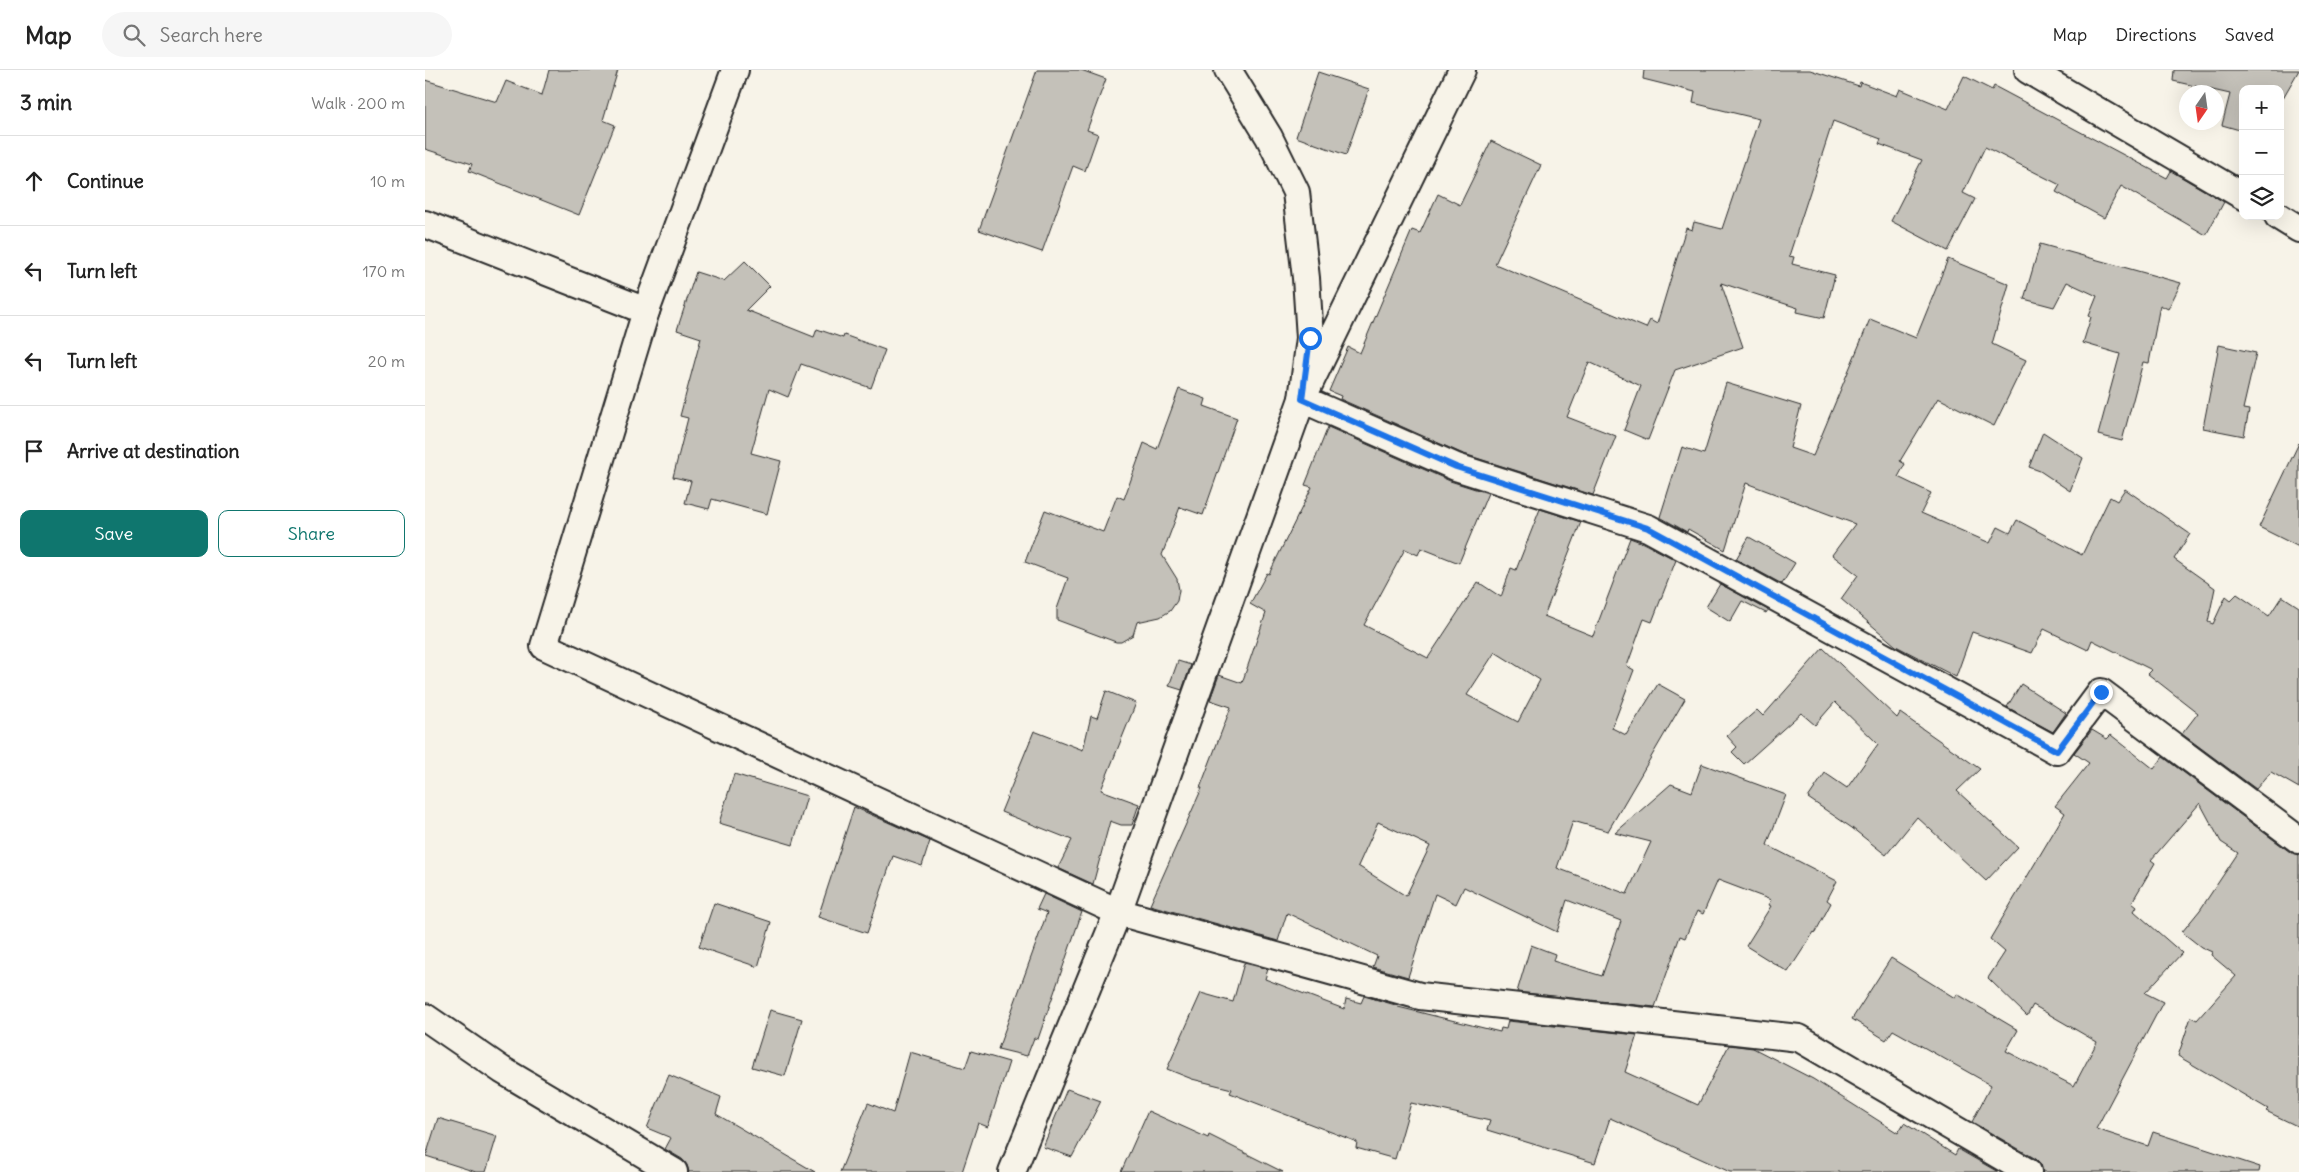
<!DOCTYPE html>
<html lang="en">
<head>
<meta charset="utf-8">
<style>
  body { margin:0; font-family:Delius,sans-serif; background:#f6f6f6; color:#222 }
  .controls { position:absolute; right:15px; top:15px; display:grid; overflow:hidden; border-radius:10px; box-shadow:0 5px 20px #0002 }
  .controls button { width:45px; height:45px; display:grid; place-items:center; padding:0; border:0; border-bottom:1px solid #e0e0e0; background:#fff; color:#222; font:25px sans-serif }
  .compass { position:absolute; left:1754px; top:15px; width:45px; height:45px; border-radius:50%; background:#fff; box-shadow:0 5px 20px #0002; rotate:193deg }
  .stop { position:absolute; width:15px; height:15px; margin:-11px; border:4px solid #1a73e8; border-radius:50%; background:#fff }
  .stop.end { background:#1a73e8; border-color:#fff; box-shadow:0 1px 5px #0008 }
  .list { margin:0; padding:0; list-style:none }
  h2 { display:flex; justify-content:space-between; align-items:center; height:65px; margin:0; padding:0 20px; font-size:21px }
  h2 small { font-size:16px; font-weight:400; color:#767676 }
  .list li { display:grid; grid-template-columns:32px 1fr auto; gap:15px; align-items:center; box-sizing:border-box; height:90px; padding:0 20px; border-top:1px solid #e0e0e0 }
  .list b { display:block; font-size:19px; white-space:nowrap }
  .list em { font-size:16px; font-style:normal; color:#767676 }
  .actions { display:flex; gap:10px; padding:15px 20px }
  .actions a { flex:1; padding:11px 0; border:1px solid #0f766e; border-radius:10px; text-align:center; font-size:18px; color:#0f766e }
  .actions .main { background:#0f766e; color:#fff }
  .icon { flex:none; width:28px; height:28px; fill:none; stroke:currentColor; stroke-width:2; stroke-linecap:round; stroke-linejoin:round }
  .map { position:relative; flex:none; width:1874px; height:1102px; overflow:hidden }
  header { display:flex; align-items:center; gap:30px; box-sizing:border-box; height:70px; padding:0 25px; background:#fff; border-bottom:1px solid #e0e0e0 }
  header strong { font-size:24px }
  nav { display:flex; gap:28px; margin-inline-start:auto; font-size:18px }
  .search { width:350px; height:45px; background:#f6f6f6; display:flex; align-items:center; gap:12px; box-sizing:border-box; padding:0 18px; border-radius:28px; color:#767676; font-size:19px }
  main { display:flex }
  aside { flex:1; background:#fff }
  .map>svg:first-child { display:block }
  .building { fill:#c4c1b9; stroke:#2b2b2b; fill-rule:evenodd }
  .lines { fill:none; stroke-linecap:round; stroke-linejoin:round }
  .street-casing { stroke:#2b2b2b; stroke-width:30 }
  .street { stroke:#f7f3e8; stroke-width:26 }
  .route { stroke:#1a73e8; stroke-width:6 }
</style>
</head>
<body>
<header>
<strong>Map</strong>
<div class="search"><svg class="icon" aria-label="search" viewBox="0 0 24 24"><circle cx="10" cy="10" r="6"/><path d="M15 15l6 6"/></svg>Search here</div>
<nav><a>Map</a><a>Directions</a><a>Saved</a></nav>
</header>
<main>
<aside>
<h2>3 min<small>Walk · 200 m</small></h2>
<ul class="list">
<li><svg class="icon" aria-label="ahead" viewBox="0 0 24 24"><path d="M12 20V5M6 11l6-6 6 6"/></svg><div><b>Continue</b></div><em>10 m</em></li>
<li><svg class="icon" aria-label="left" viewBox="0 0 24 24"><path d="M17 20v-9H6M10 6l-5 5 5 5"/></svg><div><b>Turn left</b></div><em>170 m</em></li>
<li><svg class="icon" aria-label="left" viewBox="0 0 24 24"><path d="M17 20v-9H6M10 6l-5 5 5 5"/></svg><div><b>Turn left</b></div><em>20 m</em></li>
<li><svg class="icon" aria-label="arrive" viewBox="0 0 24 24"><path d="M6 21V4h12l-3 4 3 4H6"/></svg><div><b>Arrive at destination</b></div></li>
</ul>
<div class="actions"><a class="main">Save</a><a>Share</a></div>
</aside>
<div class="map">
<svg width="1874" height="1102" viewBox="0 0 1874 1102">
  <rect width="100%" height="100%" fill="#f7f3e8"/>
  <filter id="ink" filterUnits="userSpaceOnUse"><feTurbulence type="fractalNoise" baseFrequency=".02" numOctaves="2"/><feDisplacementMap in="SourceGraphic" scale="10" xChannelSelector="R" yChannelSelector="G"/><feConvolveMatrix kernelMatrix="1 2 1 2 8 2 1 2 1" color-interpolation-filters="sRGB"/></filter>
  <g filter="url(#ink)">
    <g class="building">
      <path d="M124,0h69l-15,50 12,5 -36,90 -110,-44 3,-7 -47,-15v-69l72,22 9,-21 36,14z"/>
      <path d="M612,0h44l25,9 -19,51 11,4 -13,37 -12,-5 -31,86 -63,-22z"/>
      <path d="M1219,0h166l49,16 1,-4 37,14 3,-7 48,20 16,-33 28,14 2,-4 173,92 4,-7 53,31 -18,33 -85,-49 -17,32 -48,-26 4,-7 -75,-38 -22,46 12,6 -27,52 -57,-30 31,-61 -43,-16 2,-5 -48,-18 -44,135 5,1 -2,7 43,11 -11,43 -27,-6 1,-4 -77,-25 22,64 -68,23 -27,70 -24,-10 17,-44 -52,-24 -22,55 49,19 -23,59 -132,-42 -121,-54 1,-3 -12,-5 19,-44 12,6 52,-123 8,3 18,-39 22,11 31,-64 50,24 -46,99 151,64 4,-8 7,4 29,-96 6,2 2,-8 28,7 37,-110 -66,-16 2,-11 -52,-13z"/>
      <path d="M1749,0h125l-19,33v-14h-37v42l-21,-6 8,-31 -57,-13z"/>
      <path d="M893,2l51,17 -23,66 -50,-18z"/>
      <path d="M1615,174l141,39 -13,26 -8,-4 -11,58 -6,-1 -21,79 -24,-6 22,-81 -37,-11 8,-26 -2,-1 8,-20 -30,-14 -13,25 -30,-8z"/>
      <path d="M1523,189l61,25 -17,60 34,16 -32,66 -56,-28 -38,63 5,3 -7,13 33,16 -10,20 69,30 8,-16 12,6 7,-13 65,35 28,-58 7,4 8,-12 65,45 -16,25 41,29 -7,34 5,2 13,-28 5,4 6,-6 32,22 13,-20 17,11v181l-28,-16 -15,17 -74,-55 16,-21 -50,-39 4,-4 -60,-30 -4,10 -44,-21 -12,24 -60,-21 -16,45 -60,-31 -55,-47 17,-24 -26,-20 23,-31 -109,-41 -21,67 -37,-21 -1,3 -27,-15 22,-70 22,7 22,-71 75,23 -11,42 23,8 57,-137 46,19z"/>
      <path d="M320,191l25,25 -24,24 68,27 3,-8 26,9 1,-3 41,15 -14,38 -70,-24 -13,33 -19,-8 -18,64 30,8 -14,53 -55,-15 -3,10 -24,-6 6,-22 -18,-4 15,-59 -8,-2 21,-78 -24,-8 19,-58 28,9z"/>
      <path d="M1794,275l37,8 -13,56 6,1 -5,26 -41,-8z"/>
      <path d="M754,319l27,10 -2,7 33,12 -34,97 -23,-8 -18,48 15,24 2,11 -2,11 -7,10 -10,6 -23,5 -4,13 -12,7h-5l-59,-22v-11l11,-31 -43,-16 20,-52 58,22 14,-36 7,3 20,-56 13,6z"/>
      <path d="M903,357l122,54 38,12 -29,70 -38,-15 -3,7 -13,-6 -41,76 64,33 50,-76 23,15 10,-29 5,2 24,-61 41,13 -37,94 49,20 37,-98 13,5 33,17 -24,62 -8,-3 -17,47 7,4 -22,58 14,7 32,-51 27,15 -77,132 -35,-10 -16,47 70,26 24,-52 -36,-9 56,-49 21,8 10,-28 84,31 -19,50 70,36 -10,19 4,3 -16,30 -1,-1 -26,40 -42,-26 25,-40 -3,-1 3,-5 -53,-20 -15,34 -6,-3 -12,27 -5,-2 -25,71 -138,-15 14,-47 24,9 -2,7 49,15 19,-55 -54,-21 -10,32 -93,-45 -8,17 -21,-10 -27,83 -35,-10 4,-11 -90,-43 -9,28 -128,-36 52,-117h-2l31,-81 -21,-7 9,-25 23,8 24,-70 -16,-9 17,-31 2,1 43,-87 -7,-2zM1070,582l45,28 -22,42 -51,-27zM953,752l52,24 -24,50 -48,-30z"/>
      <path d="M1618,362l40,26 -13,33 -30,-20 -11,-4z"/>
      <path d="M1874,373v104l-40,-20z"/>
      <path d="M1324,467l46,26 -13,21 -46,-25z"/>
      <path d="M1295,514l48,26 -2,3 -24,-12 -12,21 -24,-15z"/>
      <path d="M1398,578l74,70 3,-5 80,56 -23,22 61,56 -32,34 -69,-64 -31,38 -34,-27 -44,-30 17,-25 22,15 31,-44 -43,-42 -20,23 -14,-12 -57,51 -12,-12 5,-5 -10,-11 30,-26 6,6z"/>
      <path d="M753,591l13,4 -9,25 -13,-4z"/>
      <path d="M1596,614l45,29 -13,19 -46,-25z"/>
      <path d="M681,621l30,12 -35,87 38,14 -7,21h-11l-11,-4 -17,63 -35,-16 14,-28 -71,-28 33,-81 49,19 8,-34 6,2z"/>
      <path d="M1667,660l15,9 4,-4 43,34 9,-12 127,95 9,3v272l-33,-16 2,-2 -90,-53 13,-39 6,3 39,-44 -25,-21 1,-3 -11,-5 -19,-15 18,-22 38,-57 -17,-11 -21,-39 -49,57 4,3 -23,39 5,4 -3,5 48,42 -37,40 18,9 -67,127 52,17 5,-14 107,35 -1,5h-216l-2,-8 -5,-5 -64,-37 19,-37 -98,-55 -7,10 -34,-21 39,-61 64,40 2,-4 61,36 -12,21 68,35 23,-44 -64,-37 -6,11 -39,-38 17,-26 -15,-13 75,-126 -10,-7 34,-43 -15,-10z"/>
      <path d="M309,704l73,22 -14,49 -74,-22z"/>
      <path d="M429,737l76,34 -8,25 -29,-10 -26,77 -49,-16z"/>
      <path d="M619,824l38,18 -44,127 -4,-1 -7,18 -29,-7 49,-136 -10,-4z"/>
      <path d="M289,833l57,19 -13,45 -59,-20z"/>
      <path d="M819,893l24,6 -3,10 79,30 2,-10 15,4 3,-7 35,10 -1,1 102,25 1,-4 5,1 2,-8 129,14 -12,37 73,33 31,-60 24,3 60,31 85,54 6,-10 51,32 3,-6 40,23h-268l-120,-54 -15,45 -108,-33 3,-9 -79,-18 -16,56 -39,-11 1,-6 -127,-49 2,-4 -40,-10 -25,-10 34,-76 32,9z"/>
      <path d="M345,940l32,9 -17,57 -33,-9z"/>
      <path d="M546,981l38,11 -21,65 -10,-4 -16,49h-122l28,-69 25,10 17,-61 55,16z"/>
      <path d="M244,1005l52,22 -5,17 99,58h-126l-2,-7 -5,-6 -17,-10 6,-11 -24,-10z"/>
      <path d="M642,1019l34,12 -29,56 -29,-10z"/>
      <path d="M723,1041l60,27 1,-3 74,37h-162z"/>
      <path d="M13,1048l59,18 -11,36h-10l-50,-16z"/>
    </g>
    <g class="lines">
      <g class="street-casing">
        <g id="street">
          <path d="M310,0l-89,241 -102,335 574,266 302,84 379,42 229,134"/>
          <path d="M803,0l41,67 27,55 10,86 4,60 -8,61 154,68 192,61 409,223 44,-59 198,148"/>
          <path d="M1603,0l215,126"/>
          <path d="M1853,146l21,13"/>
          <path d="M0,154l221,87"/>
          <path d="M0,947l77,53 172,102"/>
          <path d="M587,1102l106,-260 184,-513 160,-329"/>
        </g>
      </g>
      <use href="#street" class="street"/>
    </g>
  </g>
  <g class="lines" filter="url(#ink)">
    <path class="route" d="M885,268l-8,61 154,68 192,61 409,223 44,-59"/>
  </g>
</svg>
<div class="controls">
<button>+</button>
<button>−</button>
<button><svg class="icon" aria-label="layers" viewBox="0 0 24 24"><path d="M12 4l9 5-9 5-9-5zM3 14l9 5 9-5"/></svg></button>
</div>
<svg class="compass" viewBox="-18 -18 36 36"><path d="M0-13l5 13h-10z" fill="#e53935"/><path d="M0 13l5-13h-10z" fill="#767676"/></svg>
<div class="stop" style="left:885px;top:268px"></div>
<div class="stop end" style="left:1676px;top:622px"></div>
</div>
</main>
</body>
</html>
